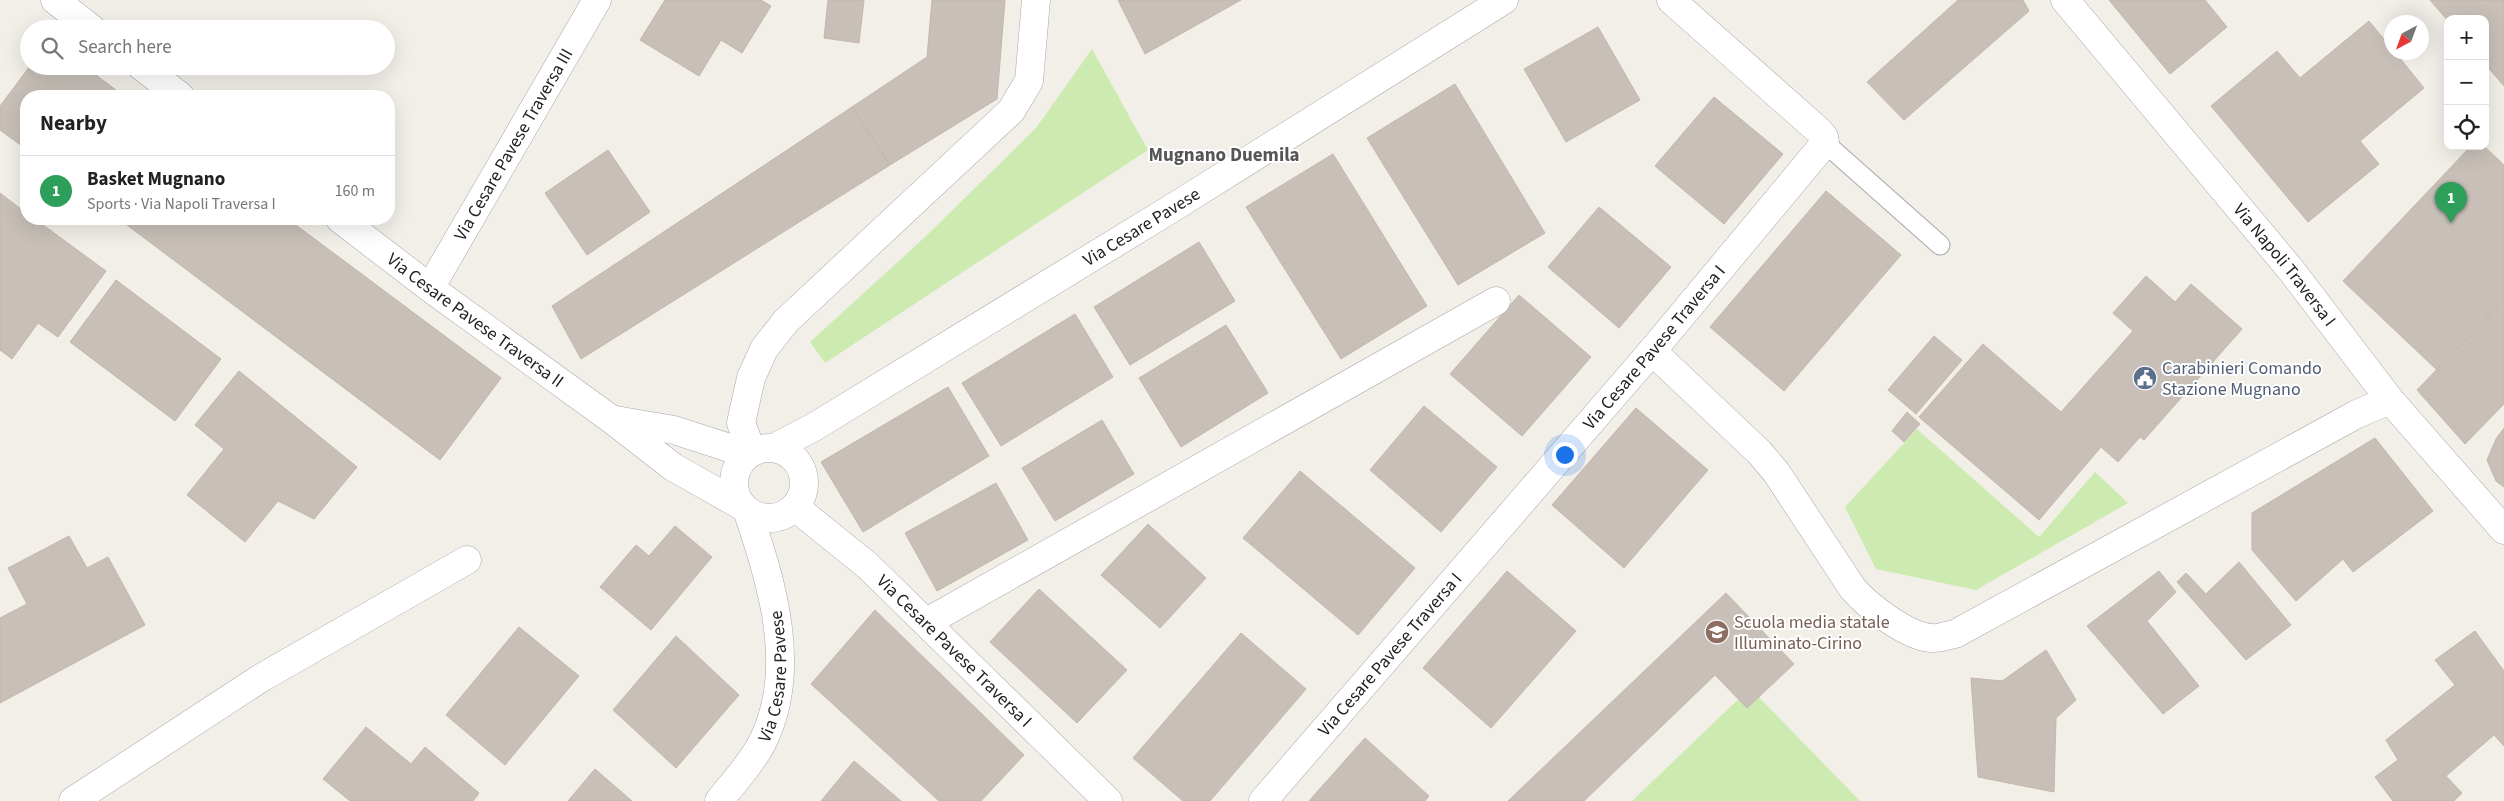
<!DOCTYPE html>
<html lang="en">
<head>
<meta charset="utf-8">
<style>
  body { margin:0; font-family:"Source Sans 3",sans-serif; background:#f2f2f2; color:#222 }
  .controls { position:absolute; right:15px; top:15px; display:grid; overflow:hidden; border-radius:10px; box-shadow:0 5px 20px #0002 }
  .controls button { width:45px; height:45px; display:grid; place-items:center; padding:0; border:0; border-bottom:1px solid #e0e0e0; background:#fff; color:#222; font:25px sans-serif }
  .compass { position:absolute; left:2384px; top:15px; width:45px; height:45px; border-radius:50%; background:#fff; box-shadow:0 5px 20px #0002; rotate:221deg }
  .you { position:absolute; left:1564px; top:454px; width:18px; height:18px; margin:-12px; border:4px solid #fff; border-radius:50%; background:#1a73e8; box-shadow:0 0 0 8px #1a73e833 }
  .badge { display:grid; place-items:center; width:32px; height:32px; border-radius:50%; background:#d40000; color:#fff; font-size:16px; font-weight:700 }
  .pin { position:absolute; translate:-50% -41px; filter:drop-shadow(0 1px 2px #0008) }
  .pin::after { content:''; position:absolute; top:26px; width:18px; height:15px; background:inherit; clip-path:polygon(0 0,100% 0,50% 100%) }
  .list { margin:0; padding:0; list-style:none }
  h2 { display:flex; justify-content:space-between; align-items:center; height:65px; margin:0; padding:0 20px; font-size:21px }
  h2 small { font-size:16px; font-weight:400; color:#767676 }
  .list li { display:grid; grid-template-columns:32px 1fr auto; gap:15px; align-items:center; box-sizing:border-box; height:70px; padding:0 20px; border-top:1px solid #e0e0e0 }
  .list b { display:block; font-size:19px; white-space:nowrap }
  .list p { margin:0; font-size:16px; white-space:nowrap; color:#767676 }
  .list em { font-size:16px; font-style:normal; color:#767676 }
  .icon { flex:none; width:28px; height:28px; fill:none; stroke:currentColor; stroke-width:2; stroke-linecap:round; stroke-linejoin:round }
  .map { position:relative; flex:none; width:2504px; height:801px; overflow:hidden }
  .search { position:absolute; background:#fff; box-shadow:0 5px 20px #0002; left:20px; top:20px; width:375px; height:55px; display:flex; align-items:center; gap:12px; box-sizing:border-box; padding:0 18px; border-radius:28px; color:#767676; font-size:19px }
  .panel { position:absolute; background:#fff; box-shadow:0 5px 20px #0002; left:20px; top:90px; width:375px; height:135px; border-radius:20px }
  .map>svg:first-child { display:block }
  .grass { fill:#cdebb0 }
  .building { fill:#c7bfb8; stroke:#c4b6ab }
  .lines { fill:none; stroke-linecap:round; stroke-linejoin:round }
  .service-casing { stroke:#a9a9a9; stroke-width:21 }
  .minor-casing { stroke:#a9a9a9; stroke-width:29 }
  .service { stroke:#fff; stroke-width:19 }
  .minor { stroke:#fff; stroke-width:28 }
  .labels { text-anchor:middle; stroke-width:4; stroke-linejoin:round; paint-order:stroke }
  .street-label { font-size:18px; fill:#222; stroke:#fff }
  .service-label { font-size:18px; fill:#4e5e75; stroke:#fff; text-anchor:start }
  .education-label { font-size:18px; fill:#785e54; stroke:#fff; text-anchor:start }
  .neighbourhood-label { font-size:19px; font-weight:bold; fill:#555; stroke:#fff }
</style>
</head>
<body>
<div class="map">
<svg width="2504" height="801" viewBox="0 0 2504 801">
  <rect width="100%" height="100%" fill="#f2efe9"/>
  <g class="grass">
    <path d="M1092,49l56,101 -323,213 -15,-21 115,-105 111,-109z"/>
    <path d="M1917,429l122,108 56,-65 33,31 -152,87 -100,-21 -31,-62z"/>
    <path d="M1750,688l110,113h-228z"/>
  </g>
  <g class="building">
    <path d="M665,0h96l10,6 -29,47 -21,-13 -22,36 -59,-36z"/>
    <path d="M828,0h36l-5,43 -35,-5z"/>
    <path d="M932,0h73l-8,99 -107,66 -38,-58 75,-50z"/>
    <path d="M1118,0h123l-96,54z"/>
    <path d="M1958,0h65l6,11 -125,109 -37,-38z"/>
    <path d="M2109,0h96l22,27 -57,47z"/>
    <path d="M2430,0h74v86l-19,-22v-45h-37v2z"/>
    <path d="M2369,21l23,28v3h3l29,36 -64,53 19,23 -71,58 -97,-116 66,-55 23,27z"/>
    <path d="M1598,27l42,73 -74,42 -42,-73z"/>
    <path d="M30,66h54l40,30h-98v53l-26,-19v-24z"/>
    <path d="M1455,84l90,149 -87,52 -91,-147z"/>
    <path d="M1714,97l69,57 -59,70 -69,-58z"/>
    <path d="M852,107l38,58 -309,194 -29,-53z"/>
    <path d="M2471,146h13l20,19v135l-67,70 -94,-89z"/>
    <path d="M608,150l42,62 -63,43 -42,-62z"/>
    <path d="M1333,154l94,152 -86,53 -95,-152z"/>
    <path d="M1826,191l75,64 -117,136 -74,-64z"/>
    <path d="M0,193l26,20v6h9l71,52 -48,66 -20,-14 -26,36 -12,-9z"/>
    <path d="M1599,207l72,60 -52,61 -71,-61z"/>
    <path d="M119,219h169l213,159 -61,82z"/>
    <path d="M1199,242l36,59 -105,64 -36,-58z"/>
    <path d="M2146,276l29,26 16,-18 51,45 -98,111 -4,-3 -22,25 -17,-15 -62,73 -120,-103 64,-73 78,68 72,-81 -20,-18z"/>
    <path d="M116,280l105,79 -46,62 -105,-79z"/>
    <path d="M1519,295l72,62 -69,79 -72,-62z"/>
    <path d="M2504,300v104l-39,40 -48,-54z"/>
    <path d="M1075,314l38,63 -112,69 -39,-63z"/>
    <path d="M1226,325l42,68 -87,54 -42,-69z"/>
    <path d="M1934,336l28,24 -46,54 -28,-24z"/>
    <path d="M239,371l118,96 -43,52 -36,-18 -33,41 -58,-47 37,-46 -29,-24z"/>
    <path d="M948,387l41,69 -126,76 -42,-70z"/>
    <path d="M1424,406l73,61 -56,65 -71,-62z"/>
    <path d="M1636,408l72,62 -84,98 -72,-63z"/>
    <path d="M1907,412l13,12 -16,18 -12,-11z"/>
    <path d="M1102,420l32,54 -79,47 -33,-53z"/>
    <path d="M2504,428v59l-8,-6 -9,-21 9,-21z"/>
    <path d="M2375,438l58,73 -80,61 -10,-13 -47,42 -44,-51v-37z"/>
    <path d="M1300,471l115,97 -57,67 -115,-97z"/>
    <path d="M996,483l32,57 -91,51 -32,-58z"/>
    <path d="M1148,524l58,54 -46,50 -59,-53z"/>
    <path d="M675,526l37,31 -61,73 -51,-43 36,-42 13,11z"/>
    <path d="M69,536l18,32 21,-11 37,68 -145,78v-85l27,-14 -19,-36z"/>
    <path d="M2239,562l52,63 -45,35 -69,-78 9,-9 20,21z"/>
    <path d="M1507,571l69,60 -85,97 -68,-60z"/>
    <path d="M2159,571l17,21 -29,29 52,65 -36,28 -76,-88z"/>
    <path d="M1039,589l88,81 -50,53 -87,-81z"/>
    <path d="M1726,593l68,71 -47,44 -32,-33 -131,126h-76z"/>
    <path d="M875,610l149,145 -43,46h-42l-128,-117z"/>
    <path d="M519,627l60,49 -74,89 -59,-50z"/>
    <path d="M2475,631l29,40v75l-10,-11 -48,41 16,17 -8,8h-61l-18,-24 23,-17 -12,-20 69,-55 -20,-25z"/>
    <path d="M1241,633l65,56 -96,112h-27l-50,-43z"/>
    <path d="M676,636l63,59 -63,73 -63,-58z"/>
    <path d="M2046,650l30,50 -20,18 -2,74 -76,-15 -7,-99 31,3z"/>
    <path d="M366,727l45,37 14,-17 54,46 -6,8h-123l-27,-22z"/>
    <path d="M1365,738l64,58 -4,5h-116z"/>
    <path d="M854,761l47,40h-80z"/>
    <path d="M595,769l37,32h-64z"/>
  </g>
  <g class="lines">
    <g class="service-casing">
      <path id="service" d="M1825,143l115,102"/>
    </g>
    <g class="minor-casing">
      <g id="minor">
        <path d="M55,0l37,29"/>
        <path id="s1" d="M2065,0l226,270 99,130 114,130"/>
        <path d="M141,66l39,30"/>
        <path id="s2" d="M340,219l90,69 181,131 62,48 69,39"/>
        <path id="s3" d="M430,288l167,-288"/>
        <path d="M1652,351l107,101 17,20 77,117c16,18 55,48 79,49 7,1 16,-3 23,-4l402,-220 33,-14"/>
        <path d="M615,420l59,10 74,24"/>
        <circle cx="769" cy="483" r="35"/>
        <path id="s4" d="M774,448l40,-21 360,-220 330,-207"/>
        <path d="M752,452l-11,-29 10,-45 13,-29 22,-28 225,-210 18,-30 7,-81"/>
        <path id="s5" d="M795,507l73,59 240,235"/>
        <path d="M927,622l569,-321"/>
        <path d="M73,801l188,-123 206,-118"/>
        <path id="s6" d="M719,801c14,-18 33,-38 43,-58 37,-73 10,-161 -15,-233"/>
        <path id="s7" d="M1263,801l389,-450 173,-208 -1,-6 -5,-6 -148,-131"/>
      </g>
    </g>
    <use href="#service" class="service"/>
    <use href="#minor" class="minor"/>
  </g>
  <defs>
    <g id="civic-disc" transform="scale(1.25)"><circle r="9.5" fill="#5c6f8a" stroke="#fff"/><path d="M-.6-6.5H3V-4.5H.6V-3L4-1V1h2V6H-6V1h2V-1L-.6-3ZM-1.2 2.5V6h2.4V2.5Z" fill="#fff"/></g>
    <g id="school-disc" transform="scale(1.25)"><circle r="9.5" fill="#8d6e63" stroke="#fff"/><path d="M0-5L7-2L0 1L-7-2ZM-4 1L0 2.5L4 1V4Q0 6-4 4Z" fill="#fff"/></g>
  </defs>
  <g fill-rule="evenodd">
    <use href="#civic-disc" x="2145" y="378"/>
    <use href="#school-disc" x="1717" y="632"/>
  </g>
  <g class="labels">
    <g class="street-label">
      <text dy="6" stroke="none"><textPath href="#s3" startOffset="166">Via Cesare Pavese Traversa III</textPath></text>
      <text dy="6" stroke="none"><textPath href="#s4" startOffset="429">Via Cesare Pavese</textPath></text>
      <text dy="6" stroke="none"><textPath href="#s1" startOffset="344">Via Napoli Traversa I</textPath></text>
      <text dy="6" stroke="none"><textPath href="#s2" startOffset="169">Via Cesare Pavese Traversa II</textPath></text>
      <text dy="6" stroke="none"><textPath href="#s7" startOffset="599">Via Cesare Pavese Traversa I</textPath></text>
      <text dy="6" stroke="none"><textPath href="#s5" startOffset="215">Via Cesare Pavese Traversa I</textPath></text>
      <text dy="6" stroke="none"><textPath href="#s7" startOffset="194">Via Cesare Pavese Traversa I</textPath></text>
      <text dy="6" stroke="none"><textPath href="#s6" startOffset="141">Via Cesare Pavese</textPath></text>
    </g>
    <g class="service-label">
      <text x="2162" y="374">Carabinieri Comando<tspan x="2162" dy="21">Stazione Mugnano</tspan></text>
    </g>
    <g class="education-label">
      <text x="1734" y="628">Scuola media statale<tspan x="1734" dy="21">Illuminato-Cirino</tspan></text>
    </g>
    <g class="neighbourhood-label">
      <text x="1224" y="161">Mugnano Duemila</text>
    </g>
  </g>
</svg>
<div class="controls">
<button>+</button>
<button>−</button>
<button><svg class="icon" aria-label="locate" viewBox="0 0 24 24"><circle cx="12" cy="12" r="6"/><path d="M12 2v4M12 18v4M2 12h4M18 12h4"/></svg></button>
</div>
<svg class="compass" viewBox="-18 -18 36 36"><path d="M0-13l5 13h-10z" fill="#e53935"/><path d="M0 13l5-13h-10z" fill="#767676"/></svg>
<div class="you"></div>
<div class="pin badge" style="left:2451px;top:223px;background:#2e9e5b">1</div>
<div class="search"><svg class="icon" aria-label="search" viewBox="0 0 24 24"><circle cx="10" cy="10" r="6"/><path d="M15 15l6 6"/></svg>Search here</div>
<section class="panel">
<h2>Nearby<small></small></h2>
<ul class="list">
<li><span class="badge" style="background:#2e9e5b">1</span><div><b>Basket Mugnano</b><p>Sports · Via Napoli Traversa I</p></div><em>160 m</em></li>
</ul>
</section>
</div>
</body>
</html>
